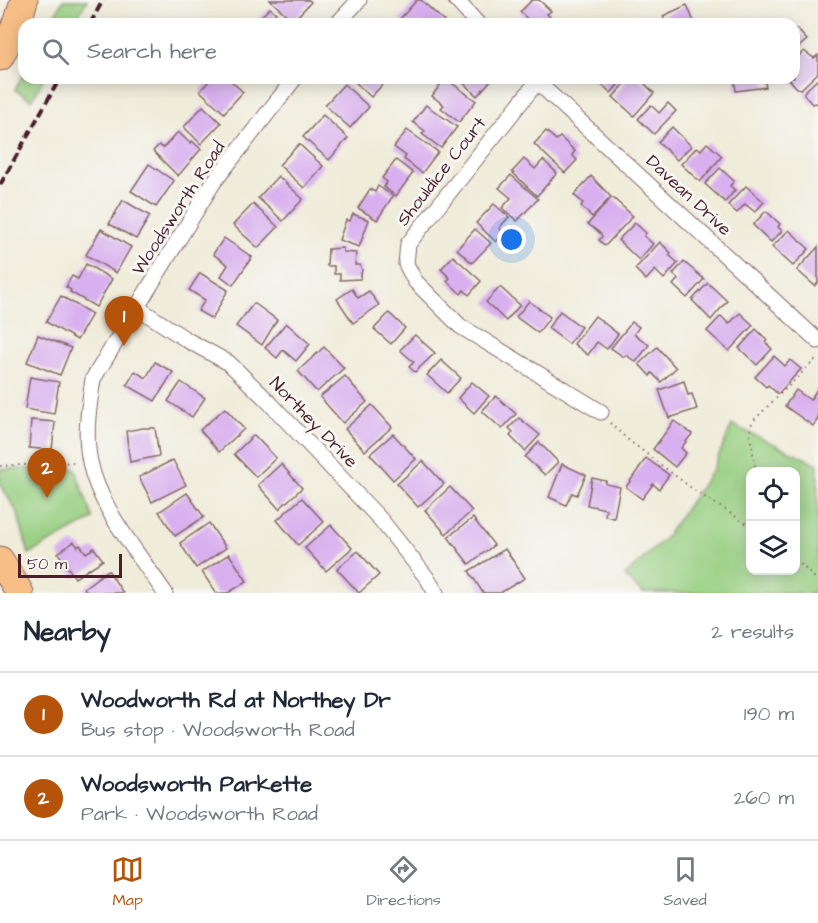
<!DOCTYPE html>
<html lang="en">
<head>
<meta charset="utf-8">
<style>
  body { margin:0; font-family:"Architects Daughter",sans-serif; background:#f6f6f7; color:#1f2937 }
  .controls { position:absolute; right:18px; bottom:18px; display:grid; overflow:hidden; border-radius:12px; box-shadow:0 3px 15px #0003 }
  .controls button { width:54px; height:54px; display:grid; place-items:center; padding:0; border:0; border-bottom:2px solid #e0e1e3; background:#fff; color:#1f2937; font:30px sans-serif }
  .scale { position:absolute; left:18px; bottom:15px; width:104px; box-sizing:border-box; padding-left:6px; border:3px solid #4a1f2b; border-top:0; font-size:16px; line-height:21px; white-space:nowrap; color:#4a1f2b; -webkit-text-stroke:4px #f6f6f2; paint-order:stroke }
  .you { position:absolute; left:512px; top:240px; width:21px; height:21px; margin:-15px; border:4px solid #fff; border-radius:50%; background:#1a73e8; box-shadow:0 0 0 9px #1a73e833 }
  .badge { display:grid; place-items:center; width:39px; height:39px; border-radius:50%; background:#b45309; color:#fff; font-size:20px; font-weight:700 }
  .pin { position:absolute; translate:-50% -50px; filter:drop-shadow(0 2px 3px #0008) }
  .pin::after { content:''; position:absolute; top:32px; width:21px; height:18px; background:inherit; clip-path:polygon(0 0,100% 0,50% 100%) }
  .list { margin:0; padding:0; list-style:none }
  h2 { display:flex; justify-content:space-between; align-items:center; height:78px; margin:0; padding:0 24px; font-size:26px }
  h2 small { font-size:20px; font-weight:400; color:#747a83 }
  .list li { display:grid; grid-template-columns:39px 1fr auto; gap:18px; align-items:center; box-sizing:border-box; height:84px; padding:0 24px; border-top:2px solid #e0e1e3 }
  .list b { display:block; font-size:22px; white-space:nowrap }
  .list p { margin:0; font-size:20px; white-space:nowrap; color:#747a83 }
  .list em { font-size:20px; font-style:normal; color:#747a83 }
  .icon { flex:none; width:33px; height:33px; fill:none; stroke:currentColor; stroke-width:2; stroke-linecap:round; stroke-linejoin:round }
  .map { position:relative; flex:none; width:818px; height:593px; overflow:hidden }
  .search { position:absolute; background:#fff; box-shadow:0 3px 15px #0003; left:18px; right:18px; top:18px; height:66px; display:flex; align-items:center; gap:15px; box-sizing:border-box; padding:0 21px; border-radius:18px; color:#747a83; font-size:22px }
  .sheet { height:246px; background:#fff }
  nav { display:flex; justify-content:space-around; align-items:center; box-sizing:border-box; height:84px; border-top:2px solid #e0e1e3; background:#fff; font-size:16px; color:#747a83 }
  nav a { display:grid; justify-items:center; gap:3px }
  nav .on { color:#b45309 }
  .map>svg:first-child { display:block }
  .green { fill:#98cf82; stroke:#717756; stroke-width:1.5; fill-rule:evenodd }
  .building { fill:#d9b0ef }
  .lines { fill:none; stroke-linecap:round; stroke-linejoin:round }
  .street-casing { stroke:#846768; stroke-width:17 }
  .highway-casing { stroke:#846768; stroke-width:29 }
  .path { stroke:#846768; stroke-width:2; stroke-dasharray:1.5 4.5; stroke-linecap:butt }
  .street { stroke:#fff; stroke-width:15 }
  .highway { stroke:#f7be87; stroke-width:27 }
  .rail { stroke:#4a1f2b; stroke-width:4; stroke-dasharray:9 4.5; stroke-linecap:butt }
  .labels { text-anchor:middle; stroke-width:6; stroke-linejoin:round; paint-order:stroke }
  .street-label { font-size:18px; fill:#4a1f2b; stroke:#f6f6f2 }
</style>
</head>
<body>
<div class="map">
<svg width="818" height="593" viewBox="0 0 818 593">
  <rect width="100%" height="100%" fill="#f6f6f2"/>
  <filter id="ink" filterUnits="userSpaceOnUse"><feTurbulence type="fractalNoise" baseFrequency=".0167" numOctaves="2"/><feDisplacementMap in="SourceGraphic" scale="12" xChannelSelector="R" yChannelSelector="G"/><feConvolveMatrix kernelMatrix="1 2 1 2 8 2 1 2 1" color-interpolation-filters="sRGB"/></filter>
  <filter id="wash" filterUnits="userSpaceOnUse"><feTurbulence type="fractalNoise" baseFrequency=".008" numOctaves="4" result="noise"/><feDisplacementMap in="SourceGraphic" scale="24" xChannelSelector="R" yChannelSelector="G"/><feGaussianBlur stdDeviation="1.35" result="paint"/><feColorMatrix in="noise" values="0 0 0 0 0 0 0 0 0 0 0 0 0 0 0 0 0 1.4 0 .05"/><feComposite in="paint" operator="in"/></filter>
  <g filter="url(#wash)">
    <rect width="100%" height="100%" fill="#f0ecda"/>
    <g class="green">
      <path d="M63,0h24l-13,24h-24z"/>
      <path d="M24,73v5h20l-12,22 -17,-10z"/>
      <path d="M732,425l86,39v129h-176l-17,-17 40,-38 48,-69zM750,472h46v98h-46z"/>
      <path d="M75,468l18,51 -64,35 -12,-42 -17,-28v-15z"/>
    </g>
    <g id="blocks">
      <g class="building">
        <path d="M270,0h39l2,2 -18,19z"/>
        <path d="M417,0h4l23,21 -3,3h-37l-5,-4z"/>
        <path d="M532,0h7l12,11 -4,3 5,5 -4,5h-15l-13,-12z"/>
        <path d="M687,5l8,19h-29l-3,-8z"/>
        <path d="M270,8l6,5 -4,5 7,6h-26z"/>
        <path d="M797,29l10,11 -13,11v-20z"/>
        <path d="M804,51l10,7 4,-3v18l-17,16 -4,-1 -9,-10h6v-18z"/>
        <path d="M212,78h16l15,14 -19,21 -24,-22z"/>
        <path d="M351,78h38l-18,19z"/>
        <path d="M445,78l31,23 -17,21 -18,-14 3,-3 -12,-9z"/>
        <path d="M461,78h32l-16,18 -18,-17z"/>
        <path d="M590,78h34l-13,15 -13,-12 -2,2z"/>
        <path d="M630,78h9l15,15 -20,23 -21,-19z"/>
        <path d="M734,78h30l2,9 -30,4z"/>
        <path d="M818,79v24l-6,1 -8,-9v-3z"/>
        <path d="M344,84l25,23 -19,21 -25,-23z"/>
        <path d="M668,103l8,8 -22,23 -16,-15 13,-14 8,8z"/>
        <path d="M426,105l31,22 -16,21 -19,-14 3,-3 -12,-9z"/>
        <path d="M203,106l18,17 -20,21 -17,-17z"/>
        <path d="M323,115l25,23 -19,22 -26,-23z"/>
        <path d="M672,127l19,19 -14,14 -19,-18z"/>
        <path d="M407,130l31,22 -16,21 -18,-14 2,-3 -12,-9z"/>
        <path d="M546,131l10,9 4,-3 15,14 -3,4 5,5 -12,13 -31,-29z"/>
        <path d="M178,132l12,11 2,-2 9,8 -23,27 -25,-25 6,-6 4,3z"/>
        <path d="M707,143l15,13 -22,26 -19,-18 16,-17 4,3z"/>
        <path d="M299,144l24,22 -19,22 -25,-23z"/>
        <path d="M524,159l11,10 8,-9 14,13 -20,23 -25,-24z"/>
        <path d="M396,160l17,13 -17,23 -12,-9 3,-5 -5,-4z"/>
        <path d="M149,164l25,17 -18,26 -25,-16z"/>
        <path d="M720,168l14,13 -4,5 5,4 -10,12 -20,-18z"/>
        <path d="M511,175l27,24 -21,22 -15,-13 9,-10 -12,-10z"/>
        <path d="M278,176l25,23 -20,22 -25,-23z"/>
        <path d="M591,176l20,21 -19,20 -11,-11 2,-3 -9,-8z"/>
        <path d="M378,186l15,10 -16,24 -19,-12 12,-19 5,3z"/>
        <path d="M746,186l18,16 -9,10 -10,-8 -8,9 -9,-8z"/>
        <path d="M611,198h2l20,18 -28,30 -6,-6 3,-3 -1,-3 -13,-10z"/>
        <path d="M123,200l27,16 -14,23 -27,-15z"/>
        <path d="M253,204l25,23 -20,21 -25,-23z"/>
        <path d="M494,204l15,13 -10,11 5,5 -8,9 -20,-19z"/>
        <path d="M766,211l14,13 -2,3 4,4 -11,11 -18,-17z"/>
        <path d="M353,214l16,6 -10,27 -20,-7 7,-20 4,1z"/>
        <path d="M635,223l11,10 -2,3 9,8 -14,16 -21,-20z"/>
        <path d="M101,229l30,18 -15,26 -30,-18z"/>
        <path d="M475,229l16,14 -19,20 -15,-14z"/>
        <path d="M789,230l20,19 -16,17 -21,-19z"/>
        <path d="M224,238l28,19 -19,28 -12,-9 7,-11 -15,-11z"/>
        <path d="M660,242l11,11 -2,2 9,8 -14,16 -9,-9 -9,10 -11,-11z"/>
        <path d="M818,247v36l-3,3 -18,-16z"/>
        <path d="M343,248v4l13,1 -1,12h5l2,5 -2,9 -20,1v-6h-6v-8h-7l1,-17z"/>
        <path d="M453,256l28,25 -12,14 -5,-5 -3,4 -14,-13 3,-3 -9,-9z"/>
        <path d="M684,262l20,17 -17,19 -14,-13 5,-6 -5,-5z"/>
        <path d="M86,264l26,15 -16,28 -26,-15 1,-2 -5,-3 6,-11 6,3z"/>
        <path d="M200,273l28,17 -16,29 -14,-8 7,-11 -16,-10z"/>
        <path d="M708,283l19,18 -16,19 -19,-20z"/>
        <path d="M500,287l20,18 -14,16 -20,-19z"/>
        <path d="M352,289l6,9 11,-7 10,14 -26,18 -16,-24z"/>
        <path d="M61,296l31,18 -15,26 -31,-18z"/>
        <path d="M529,301l21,16 -12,16 -22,-16z"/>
        <path d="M254,303l23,17 -15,25 -26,-19z"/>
        <path d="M560,311l21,16 -12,17 -21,-16z"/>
        <path d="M389,313l16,15 -14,16 -17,-15z"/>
        <path d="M740,313l13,12 -24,26 -22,-20 14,-15 8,8z"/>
        <path d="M595,316l23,18 -11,15 -10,-7 -9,13 -14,-11z"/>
        <path d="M632,322l7,5 -5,7 15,11 -13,17 -10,-7 -2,2 -13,-9z"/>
        <path d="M286,323l24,21 -14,17 -13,-11 -6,8 -12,-10z"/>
        <path d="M756,329l11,11 -2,2 7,7 -15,16 -18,-17z"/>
        <path d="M38,335l33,13 -11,27 -33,-13z"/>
        <path d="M415,335l20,18 -20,19 -6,-5 5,-5 -14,-12z"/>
        <path d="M324,347l20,21 -27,24 -19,-21z"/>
        <path d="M657,347l19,21 -15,14 -9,-9 -2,3 -11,-12z"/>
        <path d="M774,356l11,10 5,-6 11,9 -23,25 -10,-9 -2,2 -11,-10z"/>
        <path d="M441,360l20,18 -14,15 -20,-18z"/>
        <path d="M155,362l18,10 -18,29 -28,-16 8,-14 11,7z"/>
        <path d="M345,376l22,26 -24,21 -23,-26z"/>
        <path d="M30,377l29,5 -5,32 -29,-5z"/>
        <path d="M684,381l4,14 4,-1 5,15 -28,9 -10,-28z"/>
        <path d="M181,382l24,16 -13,19 -24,-16z"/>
        <path d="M472,382l17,14 -15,17 -16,-15z"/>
        <path d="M818,388v31l-5,7 -28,-20 11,-16 14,10z"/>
        <path d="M496,396l20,18 -14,15 -20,-18z"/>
        <path d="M372,405l20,22 -27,24 -20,-22z"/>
        <path d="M225,408l19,21 -25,23 -19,-22z"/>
        <path d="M519,418l21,17 -15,16 -15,-15 3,-4 -4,-4z"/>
        <path d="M31,420l24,2 -3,28 -23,-2z"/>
        <path d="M674,421l18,13 -11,14 5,5 -11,14 -22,-18z"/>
        <path d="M143,428h12l4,28 -29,6 -4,-31z"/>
        <path d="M393,434l23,25 -23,21 -23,-26z"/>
        <path d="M254,435l22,23 -20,19 -22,-23z"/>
        <path d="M539,442l19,20 -13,13 -20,-18z"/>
        <path d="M646,458l23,17 -10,14 -6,-5 -11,15 -16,-12z"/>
        <path d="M173,460l13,25 -34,17 -13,-25z"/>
        <path d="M423,461l21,23 -26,23 -21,-23z"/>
        <path d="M281,464l21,24 -23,21 -21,-24z"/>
        <path d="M562,464l24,11 -9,20 -5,-2 -6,12 -17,-8z"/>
        <path d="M592,478l14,3v3l14,3 -6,31 -9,-2 1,-7 -19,-4z"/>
        <path d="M450,487l22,24 -26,23 -21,-24z"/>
        <path d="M187,493l17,24 -29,19 -16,-24z"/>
        <path d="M302,498l22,24 -26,23 -21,-25z"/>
        <path d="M473,518l21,27 -25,19 -21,-27z"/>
        <path d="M209,523l17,25 -30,20 -16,-25z"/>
        <path d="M331,525l21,23 -26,23 -21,-23z"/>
        <path d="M74,542l4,5 2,-2 6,8 8,-5 9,12 -28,18 -17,-25z"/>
        <path d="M505,549l20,29 -25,15h-17l-14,-22z"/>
        <path d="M358,551l21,24 -20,18 -22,-24z"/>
        <path d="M229,554l18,27 -19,12h-12l-14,-21z"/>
        <path d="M108,570l15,23h-35l-4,-5z"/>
      </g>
    </g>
  </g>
  <g filter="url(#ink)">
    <use href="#blocks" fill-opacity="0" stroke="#846768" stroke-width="1.5"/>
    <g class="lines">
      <g class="street-casing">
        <g id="street">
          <path d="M456,0l22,24"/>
          <path d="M337,24l22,-24"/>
          <path d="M533,78l285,263"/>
          <path d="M537,82l-129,162 -2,20 9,17 45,45 141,86"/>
          <path d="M138,308l49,32 42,23 38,37 114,120 46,58 9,15"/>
          <path d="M165,593c-26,-39 -66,-85 -75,-131 -6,-28 -1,-56 3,-83l120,-196 82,-105"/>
        </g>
      </g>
      <g class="highway-casing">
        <g id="highway">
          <path d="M0,57l18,-36 6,-21"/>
          <path d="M0,560l20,33"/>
        </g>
      </g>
      <g class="path">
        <path d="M610,423l17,16 67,51 56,36"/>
        <path d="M0,466l75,-4"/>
        <path d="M756,472l-6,-37 2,-13 66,-65"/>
        <path d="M796,560l22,21"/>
      </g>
      <use href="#street" class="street"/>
      <use href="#highway" class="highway"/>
      <g class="rail">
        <path d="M90,24l13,-24"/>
        <path d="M0,185l60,-107"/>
      </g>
    </g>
  </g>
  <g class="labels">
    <g class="street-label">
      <text transform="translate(441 171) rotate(-52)" y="6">Shouldice Court</text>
      <text transform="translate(689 195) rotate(43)" y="6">Davean Drive</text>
      <text transform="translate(178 208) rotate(-57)" y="6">Woodsworth Road</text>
      <text transform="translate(314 422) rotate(46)" y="6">Northey Drive</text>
    </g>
  </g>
</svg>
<div class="controls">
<button><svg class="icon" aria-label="locate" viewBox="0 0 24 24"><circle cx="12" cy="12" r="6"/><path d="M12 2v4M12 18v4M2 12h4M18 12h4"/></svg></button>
<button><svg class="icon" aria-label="layers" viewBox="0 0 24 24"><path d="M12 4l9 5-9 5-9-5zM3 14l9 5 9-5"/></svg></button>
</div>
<div class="scale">50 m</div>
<div class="you"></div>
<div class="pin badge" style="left:124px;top:346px">1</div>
<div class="pin badge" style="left:47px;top:498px">2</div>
<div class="search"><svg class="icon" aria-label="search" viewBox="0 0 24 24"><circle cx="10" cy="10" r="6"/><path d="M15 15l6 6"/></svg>Search here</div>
</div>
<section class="sheet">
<h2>Nearby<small>2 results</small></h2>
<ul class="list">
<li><span class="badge">1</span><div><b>Woodworth Rd at Northey Dr</b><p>Bus stop · Woodsworth Road</p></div><em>190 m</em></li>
<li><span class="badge">2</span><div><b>Woodsworth Parkette</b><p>Park · Woodsworth Road</p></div><em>260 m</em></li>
</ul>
</section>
<nav>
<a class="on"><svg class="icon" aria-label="map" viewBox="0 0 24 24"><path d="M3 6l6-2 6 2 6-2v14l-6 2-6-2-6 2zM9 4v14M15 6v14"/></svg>Map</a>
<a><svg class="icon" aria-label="directions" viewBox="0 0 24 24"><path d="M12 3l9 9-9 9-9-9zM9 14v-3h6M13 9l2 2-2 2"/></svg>Directions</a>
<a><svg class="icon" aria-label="saved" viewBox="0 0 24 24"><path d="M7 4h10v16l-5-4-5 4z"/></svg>Saved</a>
</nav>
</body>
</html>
